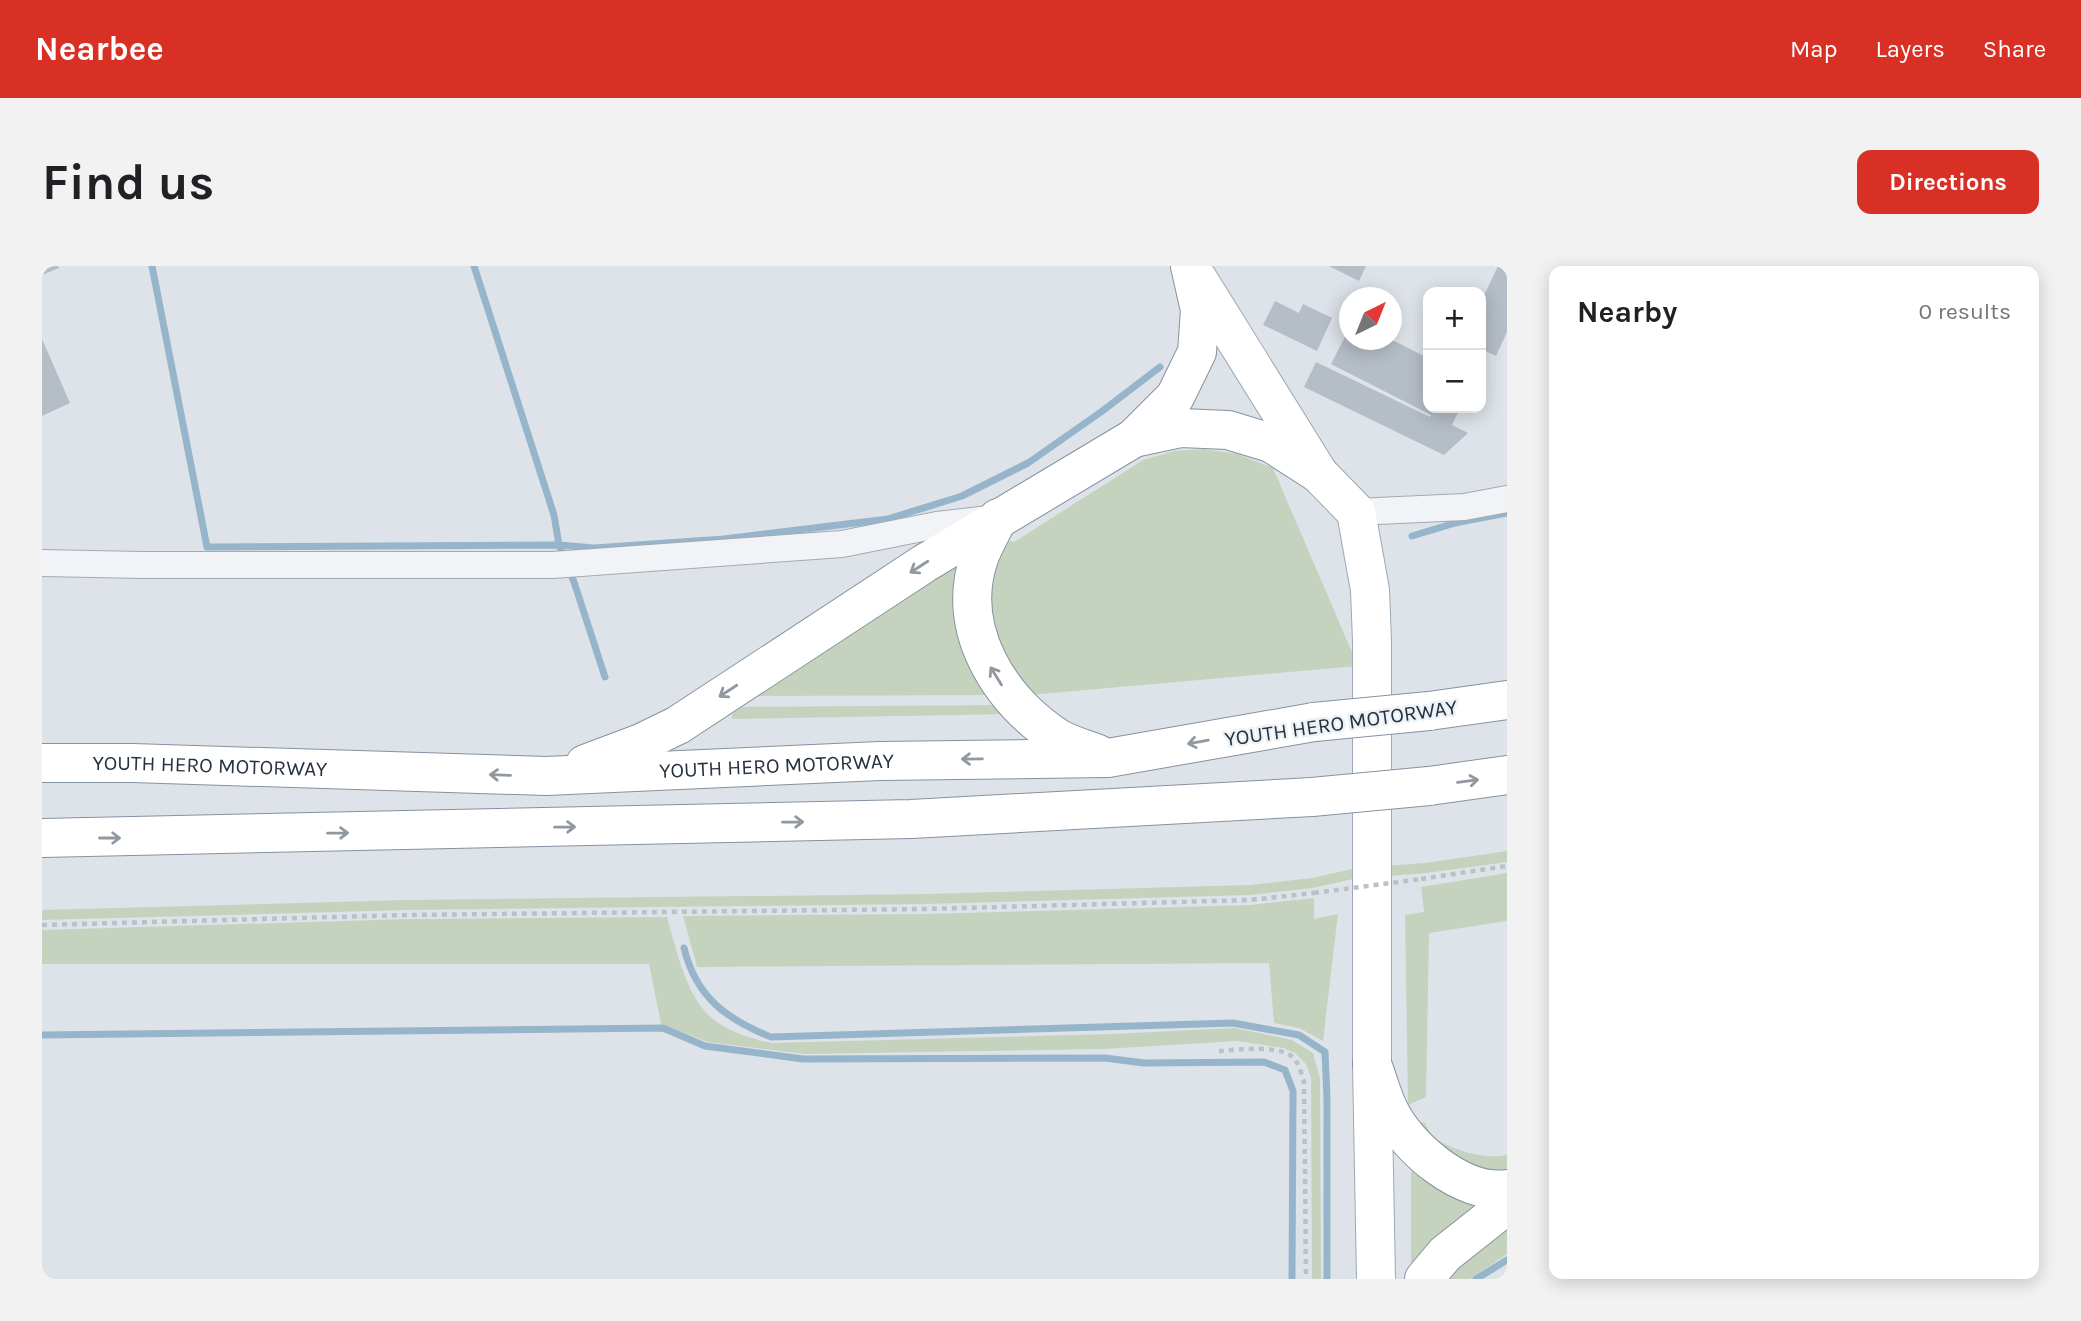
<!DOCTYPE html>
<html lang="en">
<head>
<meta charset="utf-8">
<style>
  body { margin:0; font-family:Karla,sans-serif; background:#f2f2f2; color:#202124 }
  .controls { position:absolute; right:21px; top:21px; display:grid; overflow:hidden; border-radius:14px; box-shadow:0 4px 18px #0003 }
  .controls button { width:63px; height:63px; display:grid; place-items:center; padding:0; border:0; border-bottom:2px solid #e0e0e0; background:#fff; color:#202124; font:35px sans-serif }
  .compass { position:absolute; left:1297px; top:21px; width:63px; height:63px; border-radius:50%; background:#fff; box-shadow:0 4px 18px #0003; rotate:43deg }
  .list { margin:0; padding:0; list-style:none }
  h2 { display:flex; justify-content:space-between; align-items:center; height:91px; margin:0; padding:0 28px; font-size:30px }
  h2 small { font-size:23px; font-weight:400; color:#757577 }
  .map { position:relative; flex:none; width:1465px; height:1013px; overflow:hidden; border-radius:14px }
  header { display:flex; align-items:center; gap:42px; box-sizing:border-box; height:98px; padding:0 35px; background:#d93025; color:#fff }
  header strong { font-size:33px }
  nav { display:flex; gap:38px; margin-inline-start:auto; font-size:24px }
  .intro { display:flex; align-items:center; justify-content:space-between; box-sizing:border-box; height:168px; padding:0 42px }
  h1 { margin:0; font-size:49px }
  .button { padding:18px 32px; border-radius:14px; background:#d93025; color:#fff; font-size:24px; font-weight:700 }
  main { display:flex; gap:42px; padding:0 42px }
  aside { flex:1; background:#fff; border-radius:14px; box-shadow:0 4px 18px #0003 }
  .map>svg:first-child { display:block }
  .green { fill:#c5d3be }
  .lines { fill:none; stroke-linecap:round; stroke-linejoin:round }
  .stream { stroke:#96b5cb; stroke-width:7 }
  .building { fill:#b5bdc6 }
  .minor-casing { stroke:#a3aab3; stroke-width:28 }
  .primary-casing { stroke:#9ca8b5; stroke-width:40 }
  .motorway-casing { stroke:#8492a0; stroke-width:40 }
  .path { stroke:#bcc1c7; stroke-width:4.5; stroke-dasharray:5 5; stroke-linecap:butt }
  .minor { stroke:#f1f3f7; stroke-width:26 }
  .primary { stroke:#fff; stroke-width:38 }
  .motorway { stroke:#fff; stroke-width:38 }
  .motorway-bridge-casing { stroke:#8492a0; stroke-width:40; stroke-linecap:butt }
  .path-bridge { stroke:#bcc1c7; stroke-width:4.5; stroke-dasharray:5 5; stroke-linecap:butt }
  .motorway-bridge { stroke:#fff; stroke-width:38 }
  .oneway { stroke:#9298a0 }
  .labels { text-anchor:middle; stroke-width:5; stroke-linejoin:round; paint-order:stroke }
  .street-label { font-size:21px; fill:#263240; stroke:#edf2f6 }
</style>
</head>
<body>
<header>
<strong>Nearbee</strong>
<nav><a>Map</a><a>Layers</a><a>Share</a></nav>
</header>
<div class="intro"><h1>Find us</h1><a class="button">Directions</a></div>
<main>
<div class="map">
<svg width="1465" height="1013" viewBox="0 0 1465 1013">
  <rect width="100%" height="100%" fill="#dee3e9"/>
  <g class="green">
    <path d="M1162,183l33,5 36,14 85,198 -328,29 -11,-8 -30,-69 4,-46 13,-32 8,2 129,-82 31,-9z"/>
    <path d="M924,291l34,138 -247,1z"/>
    <path d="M963,439l9,9 -282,5v-5l10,-7z"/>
    <path d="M1465,585v11l-80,11 -74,6 -40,9 -63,7 -325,9 -518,6 -365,10v-10l365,-10 518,-6 324,-9 63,-7 45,-10 68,-5z"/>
    <path d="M1465,607v48l-78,12 -3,164 -18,8 -3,-190 19,-3 -3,-25z"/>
    <path d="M1272,632v21l24,-5 -15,127 -24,-13 -25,-5 -5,-60 -572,4 -14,-51 242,-2 325,-9z"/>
    <path d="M625,651c8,28 17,69 36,92 16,20 44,29 68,34l340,-9 124,-6 57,12 21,13 7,26 1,200h-9l-1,-201 -5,-14 -11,-11 -11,-5 -47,-7 -133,8 -300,5 -96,-12 -47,-18 -12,-60h-607v-34l366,-11z"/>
    <path d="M1382,856c3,4 6,11 9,14 16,14 54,24 74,19v25l-34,-9 -62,-45z"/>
    <path d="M1369,897l73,38 -42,32 -31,36z"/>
    <path d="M1465,960v28l-37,25h-25z"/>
  </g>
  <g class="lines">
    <g class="stream">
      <path d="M110,0l55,281 352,-2 35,3 130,-9 164,-20 74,-23 66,-33 73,-51 59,-45"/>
      <path d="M432,0l80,249 5,30 15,37 31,95"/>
      <path d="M1370,270l43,-13 52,-10"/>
      <path d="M642,682c12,49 42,71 87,89l462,-14 66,12 26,17 2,46v181"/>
      <path d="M0,769l621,-7 42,18 98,13 302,-1 39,5 120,-1 21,8 8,21 -1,188"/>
      <path d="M1434,1013l31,-19"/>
    </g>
  </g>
  <g class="building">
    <path d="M0,0h16l1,2 -17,7z"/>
    <path d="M1287,0h37l-7,15z"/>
    <path d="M1456,0h9v66l-11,24 -15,-7v-47z"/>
    <path d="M1233,35l24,12 4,-9 29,14 -15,33 -54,-26z"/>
    <path d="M1308,61v13h42l36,18v50h32l-8,17 16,8 -24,22 -140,-68 12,-25 114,55 1,-2 -100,-51z"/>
    <path d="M0,73l28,64 -28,13z"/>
  </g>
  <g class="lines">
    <g class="minor-casing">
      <g id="minor">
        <path d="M1314,246l108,-5 43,-8"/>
        <path d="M0,297l100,2h411l289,-21 95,-19 52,-6"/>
      </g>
    </g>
    <g class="primary-casing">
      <path id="primary" d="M1149,2l128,206 37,38 14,78 2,51v423l4,215"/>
    </g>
    <g class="motorway-casing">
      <g id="motorway">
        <path d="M1092,172l47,-10 47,2 43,13 48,31"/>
        <path d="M956,252c-6,13 -14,26 -19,40 -24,72 20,141 79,180 12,7 27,11 40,16"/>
        <path d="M1387,445l78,-11"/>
        <path id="s1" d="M0,497h90l414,13 334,-15 228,-3 206,-36"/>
        <path d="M543,498l56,-21 37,-18 247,-162 209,-125 41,-41 22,-45 3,-42 -10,-44"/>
        <path d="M1387,520l78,-11"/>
        <path d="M0,572l869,-19 401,-22"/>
        <path d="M1330,798c6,15 10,32 17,46 18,38 73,85 118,79"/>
        <path d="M1382,1013l21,-25 62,-49"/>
      </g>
    </g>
    <g class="path">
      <path d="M1379,613l86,-13"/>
      <path d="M0,659l365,-10 518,-6 325,-9 64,-7"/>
      <path d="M1177,785c18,-1 67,-8 77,10 4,6 6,15 8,21l2,197"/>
    </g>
    <use href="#minor" class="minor"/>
    <use href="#primary" class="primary"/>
    <use href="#motorway" class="motorway"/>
    <g class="motorway-bridge-casing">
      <g id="motorway-bridge">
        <path d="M1272,456l115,-11"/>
        <path d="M1270,531l117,-11"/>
      </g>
    </g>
    <path class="path-bridge" d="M1272,627l107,-14"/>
    <use href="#motorway-bridge" class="motorway-bridge"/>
  </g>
  <defs><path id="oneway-shaft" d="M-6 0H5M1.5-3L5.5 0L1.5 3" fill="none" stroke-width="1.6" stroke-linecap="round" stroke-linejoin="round" transform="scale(1.75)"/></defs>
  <g class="oneway">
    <use href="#oneway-shaft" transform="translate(877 301) rotate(147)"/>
    <use href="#oneway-shaft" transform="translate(954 410) rotate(-122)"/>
    <use href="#oneway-shaft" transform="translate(686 425) rotate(147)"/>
    <use href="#oneway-shaft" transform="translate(1156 476) rotate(170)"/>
    <use href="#oneway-shaft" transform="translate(930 493) rotate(179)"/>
    <use href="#oneway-shaft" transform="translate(458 509) rotate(-178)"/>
    <use href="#oneway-shaft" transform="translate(1426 515) rotate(-8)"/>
    <use href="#oneway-shaft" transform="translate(751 556) rotate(-1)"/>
    <use href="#oneway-shaft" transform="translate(523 561) rotate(-1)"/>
    <use href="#oneway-shaft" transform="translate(296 567) rotate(-1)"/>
    <use href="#oneway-shaft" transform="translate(68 572)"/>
  </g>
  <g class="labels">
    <g class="street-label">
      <text transform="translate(1299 457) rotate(-8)" y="7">YOUTH HERO MOTORWAY</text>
      <text dy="7" stroke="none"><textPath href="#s1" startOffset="168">YOUTH HERO MOTORWAY</textPath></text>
      <text dy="7" stroke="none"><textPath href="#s1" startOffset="735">YOUTH HERO MOTORWAY</textPath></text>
    </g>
  </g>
</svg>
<div class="controls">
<button>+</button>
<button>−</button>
</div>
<svg class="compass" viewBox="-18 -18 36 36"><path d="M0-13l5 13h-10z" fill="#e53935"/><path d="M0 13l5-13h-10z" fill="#757577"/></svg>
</div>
<aside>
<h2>Nearby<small>0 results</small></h2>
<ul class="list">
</ul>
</aside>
</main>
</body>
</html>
